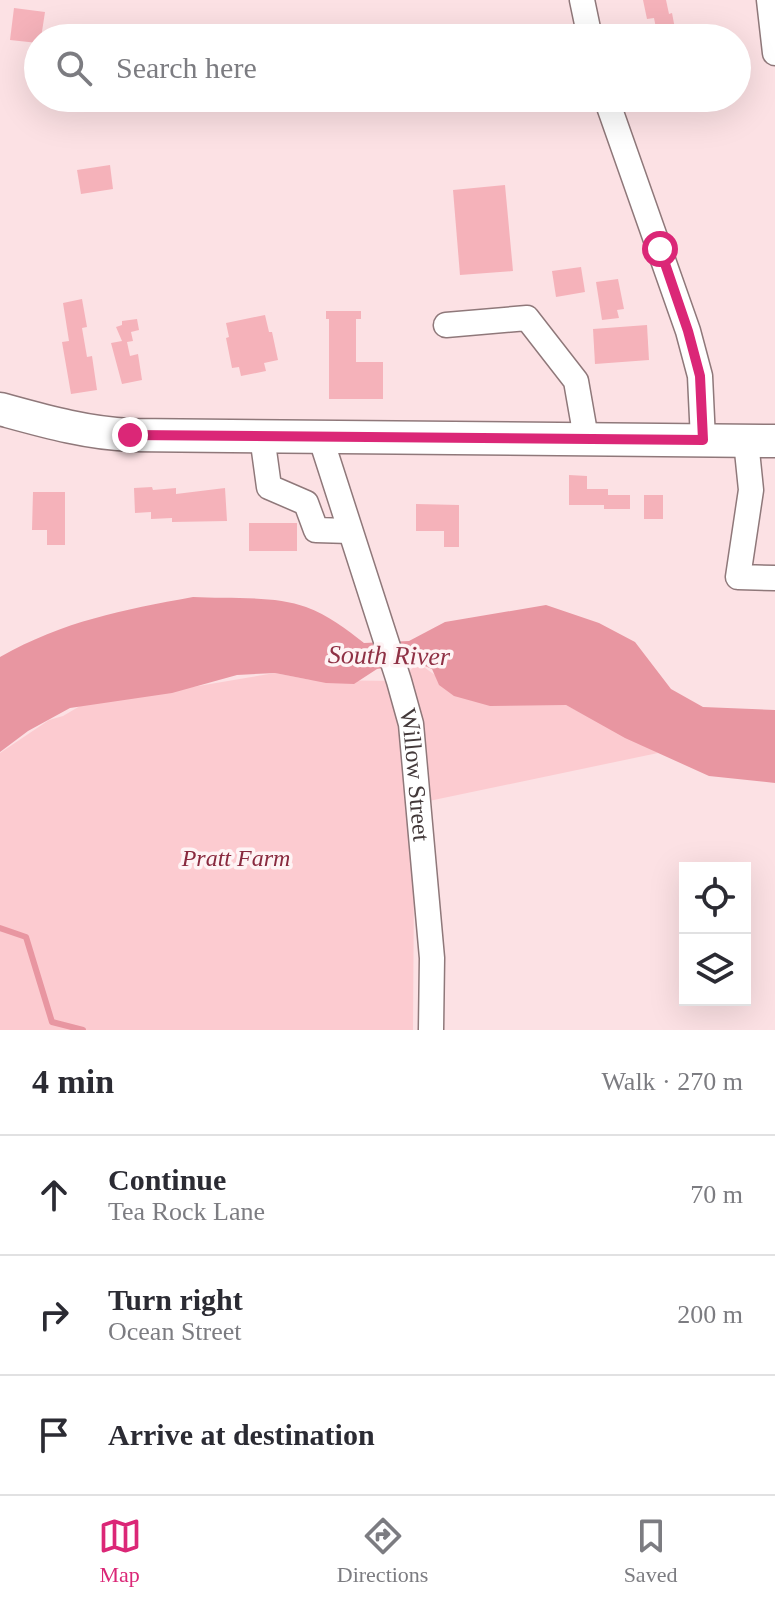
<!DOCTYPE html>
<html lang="en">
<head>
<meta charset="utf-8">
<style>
  body { margin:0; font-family:"Times New Roman",serif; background:#f7f7f7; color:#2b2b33 }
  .controls { position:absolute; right:24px; bottom:24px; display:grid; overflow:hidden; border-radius:0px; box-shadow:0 8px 32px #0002 }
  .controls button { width:72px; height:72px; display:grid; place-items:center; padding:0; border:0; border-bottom:2px solid #e1e1e2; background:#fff; color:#2b2b33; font:40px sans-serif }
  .stop { position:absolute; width:24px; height:24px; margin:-18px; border:6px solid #db2777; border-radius:50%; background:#fff }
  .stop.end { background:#db2777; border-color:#fff; box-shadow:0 2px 8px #0008 }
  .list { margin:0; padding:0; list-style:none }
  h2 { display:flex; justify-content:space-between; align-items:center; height:104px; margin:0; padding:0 32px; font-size:34px }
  h2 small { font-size:26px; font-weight:400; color:#7c7c81 }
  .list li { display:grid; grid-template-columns:52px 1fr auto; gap:24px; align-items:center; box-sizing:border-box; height:120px; padding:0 32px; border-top:2px solid #e1e1e2 }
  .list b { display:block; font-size:30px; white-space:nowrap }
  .list p { margin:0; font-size:26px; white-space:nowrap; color:#7c7c81 }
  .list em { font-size:26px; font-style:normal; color:#7c7c81 }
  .icon { flex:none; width:44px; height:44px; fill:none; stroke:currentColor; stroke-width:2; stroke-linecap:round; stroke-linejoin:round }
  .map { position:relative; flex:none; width:775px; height:1030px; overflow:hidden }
  .search { position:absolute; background:#fff; box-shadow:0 8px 32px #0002; left:24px; right:24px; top:24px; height:88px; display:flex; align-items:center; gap:20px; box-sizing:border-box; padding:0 28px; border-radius:44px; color:#7c7c81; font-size:30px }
  .sheet { height:464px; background:#fff }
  nav { display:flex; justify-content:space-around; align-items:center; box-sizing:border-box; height:112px; border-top:2px solid #e1e1e2; background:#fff; font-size:22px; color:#7c7c81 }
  nav a { display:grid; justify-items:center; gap:4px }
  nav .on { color:#db2777 }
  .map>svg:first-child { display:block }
  .green { fill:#fccbd0 }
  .water { fill:#e896a1 }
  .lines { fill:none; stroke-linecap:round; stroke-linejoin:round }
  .stream { stroke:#e896a1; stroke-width:6 }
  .building { fill:#f5b2ba }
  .minor-casing { stroke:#8f787a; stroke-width:27 }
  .major-casing { stroke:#8f787a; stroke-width:35 }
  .minor { stroke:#fff; stroke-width:24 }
  .major { stroke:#fff; stroke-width:32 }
  .route { stroke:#db2777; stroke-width:10 }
  .labels { text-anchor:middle; stroke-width:7; stroke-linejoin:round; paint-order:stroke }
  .street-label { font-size:24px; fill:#43393a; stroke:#fef3f4 }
  .park-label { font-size:24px; font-style:italic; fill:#88293e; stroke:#fef3f4 }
  .water-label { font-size:26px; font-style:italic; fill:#8f3044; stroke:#fef3f4 }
</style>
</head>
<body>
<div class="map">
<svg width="775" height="1030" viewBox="0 0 775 1030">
  <rect width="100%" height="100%" fill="#fce1e4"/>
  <path class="green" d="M418,663l54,38 94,4 92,48 -253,53 9,72 -1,152h-413v-277l49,-33 14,-4 17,-10 195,-33 36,7 88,1z"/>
  <path class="water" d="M193,597c33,2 82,-2 113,10 22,8 40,22 58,36l45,-2 36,-19 101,-17 53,18 36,19 36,47 32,18 72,3v73l-66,-7 -84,-38 -59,-33 -76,1 -36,-10 -15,-11 -7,-16 -14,-6 -41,6 -23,15 -28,-1 -51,-10 -38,2 -65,18 -102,15 -42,23 -28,21v-95c64,-36 122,-47 193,-60z"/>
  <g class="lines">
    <path class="stream" d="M0,928l26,9 26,85 31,8"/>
  </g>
  <g class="building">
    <path d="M643,0h23l3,14 3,-1 4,21 -5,1v3h-13l-4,-20 -7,1z"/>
    <path d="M14,8l31,4 -4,26h-3v5l-28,-3z"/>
    <path d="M110,165l3,24 -32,5 -4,-24z"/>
    <path d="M505,185l8,86 -53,4 -7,-85z"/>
    <path d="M581,267l4,25 -29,5 -4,-26z"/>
    <path d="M618,279l6,30 -7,1 2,8 -17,2 -6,-38z"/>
    <path d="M82,299l5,28 -5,1 5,29 5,-1 5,34 -26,4 -9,-52 7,-1 -6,-38z"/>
    <path d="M326,311h35v8h-5v43h27v37h-54v-80h-3z"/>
    <path d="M265,315l4,17h3l6,28 -14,3 2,8 -25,5 -2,-9 -7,1 -6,-30 3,-1 -3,-14z"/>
    <path d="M137,319l2,11 -8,2 2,9 -6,1 3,14 8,-2 4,26 -20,4 -11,-41 11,-2 -6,-14 6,-2v-4z"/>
    <path d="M647,325l2,35 -54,4 -2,-35z"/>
    <path d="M569,475l18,1v13h21v6h22v14h-26v-4h-35z"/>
    <path d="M152,487l1,3 23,-2v6l49,-6 2,33 -55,1v-4l-21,1v-7l-16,1 -1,-25z"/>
    <path d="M33,492h32v53h-18v-15h-15z"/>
    <rect x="644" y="495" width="19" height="24"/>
    <path d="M416,504l43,1v42h-15v-16h-28z"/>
    <rect x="249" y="523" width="48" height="28"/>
  </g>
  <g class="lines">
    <g class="minor-casing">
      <g id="minor">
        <path d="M582,0l8,38"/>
        <path d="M769,0l6,53"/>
        <path d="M606,98l82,233 12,45 3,64"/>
        <path d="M446,325l81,-7 49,63 10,57"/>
        <path d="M262,436l7,51 37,16 10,27 34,1"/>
        <path id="s1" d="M321,439l78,242 12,43 21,234 -1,72"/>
        <path d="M746,441l5,49 -13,87 37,1"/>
      </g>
    </g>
    <g class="major-casing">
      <path id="major" d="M0,409c44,12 85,24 130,26l645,6"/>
    </g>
    <use href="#minor" class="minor"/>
    <use href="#major" class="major"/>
  </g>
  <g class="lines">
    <path class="route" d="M130,435l573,5 -3,-64 -12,-45 -28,-82"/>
  </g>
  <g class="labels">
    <g class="street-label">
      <text dy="8" stroke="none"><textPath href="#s1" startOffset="350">Willow Street</textPath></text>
    </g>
    <g class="park-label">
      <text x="236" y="866">Pratt Farm</text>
    </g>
    <g class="water-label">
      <text transform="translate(389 655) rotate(1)" y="9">South River</text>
    </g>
  </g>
</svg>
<div class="controls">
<button><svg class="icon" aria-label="locate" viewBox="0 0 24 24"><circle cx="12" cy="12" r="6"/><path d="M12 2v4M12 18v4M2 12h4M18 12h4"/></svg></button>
<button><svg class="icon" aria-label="layers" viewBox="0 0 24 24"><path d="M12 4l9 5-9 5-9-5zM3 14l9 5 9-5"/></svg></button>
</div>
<div class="stop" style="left:660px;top:249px"></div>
<div class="stop end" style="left:130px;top:435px"></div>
<div class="search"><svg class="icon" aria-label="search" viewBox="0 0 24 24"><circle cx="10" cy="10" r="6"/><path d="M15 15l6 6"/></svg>Search here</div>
</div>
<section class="sheet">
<h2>4 min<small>Walk · 270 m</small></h2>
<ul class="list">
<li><svg class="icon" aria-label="ahead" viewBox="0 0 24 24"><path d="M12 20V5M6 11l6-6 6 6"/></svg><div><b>Continue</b><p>Tea Rock Lane</p></div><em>70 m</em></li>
<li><svg class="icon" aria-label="right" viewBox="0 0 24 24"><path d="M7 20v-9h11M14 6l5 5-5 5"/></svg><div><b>Turn right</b><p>Ocean Street</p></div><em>200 m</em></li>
<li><svg class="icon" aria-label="arrive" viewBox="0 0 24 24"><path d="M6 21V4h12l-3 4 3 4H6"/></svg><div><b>Arrive at destination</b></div></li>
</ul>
</section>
<nav>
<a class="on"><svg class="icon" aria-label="map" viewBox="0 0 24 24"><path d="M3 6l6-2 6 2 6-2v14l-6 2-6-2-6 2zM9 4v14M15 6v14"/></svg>Map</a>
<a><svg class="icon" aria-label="directions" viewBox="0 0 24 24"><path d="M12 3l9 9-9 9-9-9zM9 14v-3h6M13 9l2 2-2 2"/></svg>Directions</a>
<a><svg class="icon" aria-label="saved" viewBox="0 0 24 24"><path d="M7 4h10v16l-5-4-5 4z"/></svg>Saved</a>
</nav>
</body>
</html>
